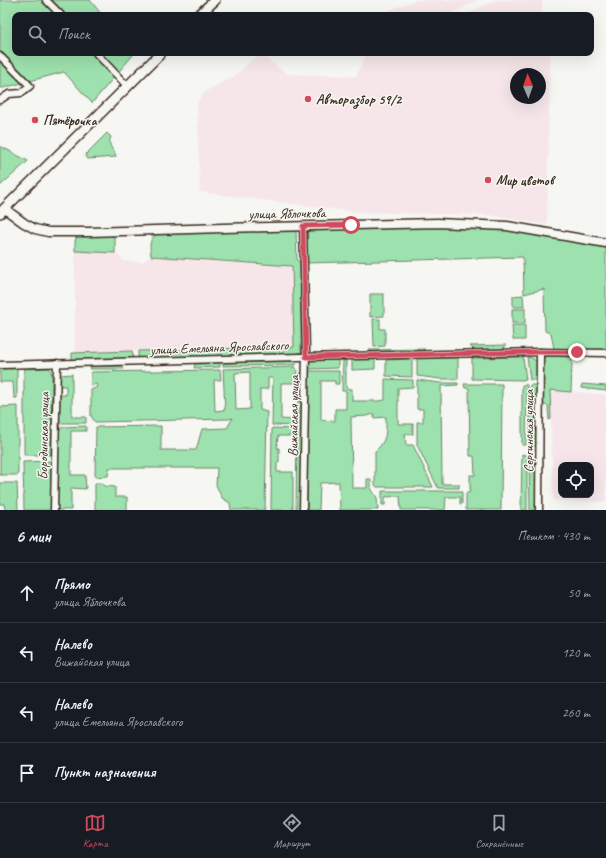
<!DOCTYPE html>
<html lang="ru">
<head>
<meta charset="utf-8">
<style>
  body { margin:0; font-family:Caveat,sans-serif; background:#20242c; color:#f1f3f6 }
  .controls { position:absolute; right:12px; bottom:12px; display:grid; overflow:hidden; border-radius:8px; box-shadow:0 4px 16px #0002 }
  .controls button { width:36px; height:36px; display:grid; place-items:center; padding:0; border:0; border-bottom:1px solid #363941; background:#171b24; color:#f1f3f6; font:20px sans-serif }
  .compass { position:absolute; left:510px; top:68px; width:36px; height:36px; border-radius:50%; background:#171b24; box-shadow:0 4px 16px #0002; rotate:358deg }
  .stop { position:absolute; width:12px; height:12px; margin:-9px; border:3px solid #d1495b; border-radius:50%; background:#fff }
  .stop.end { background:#d1495b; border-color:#fff; box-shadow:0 1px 4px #0008 }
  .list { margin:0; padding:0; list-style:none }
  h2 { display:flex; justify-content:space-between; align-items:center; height:52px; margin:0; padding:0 16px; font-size:17px }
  h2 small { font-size:13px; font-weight:400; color:#9ea1a6 }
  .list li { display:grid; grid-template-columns:26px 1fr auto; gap:12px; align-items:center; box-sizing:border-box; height:60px; padding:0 16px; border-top:1px solid #363941 }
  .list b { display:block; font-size:15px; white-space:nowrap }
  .list p { margin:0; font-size:13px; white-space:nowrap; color:#9ea1a6 }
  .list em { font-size:13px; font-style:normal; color:#9ea1a6 }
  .icon { flex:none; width:22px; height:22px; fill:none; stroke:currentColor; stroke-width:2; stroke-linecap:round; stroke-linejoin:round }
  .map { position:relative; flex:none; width:606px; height:510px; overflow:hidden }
  .search { position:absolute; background:#171b24; box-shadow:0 4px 16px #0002; left:12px; right:12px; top:12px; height:44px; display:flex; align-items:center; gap:10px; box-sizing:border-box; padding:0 14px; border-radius:8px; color:#9ea1a6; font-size:15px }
  .sheet { height:292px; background:#171b24 }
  nav { display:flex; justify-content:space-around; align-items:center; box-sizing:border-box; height:56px; border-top:1px solid #363941; background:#171b24; font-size:11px; color:#9ea1a6 }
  nav a { display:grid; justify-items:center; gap:2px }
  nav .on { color:#d1495b }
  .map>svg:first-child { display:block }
  .built { fill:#f6e6ea; fill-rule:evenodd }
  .green { fill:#9de1ae; stroke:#6c8666; fill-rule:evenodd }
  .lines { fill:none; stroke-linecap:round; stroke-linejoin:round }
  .minor-casing { stroke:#3b2a1e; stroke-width:9 }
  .tertiary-casing { stroke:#3b2a1e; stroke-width:11 }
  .secondary-casing { stroke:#3b2a1e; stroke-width:12 }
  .minor { stroke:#f6f6f2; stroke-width:6 }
  .tertiary { stroke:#f6f6f2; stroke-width:8 }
  .secondary { stroke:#f6f6f2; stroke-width:9 }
  .route { stroke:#d1495b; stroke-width:5 }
  .poi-dot { fill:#d1495b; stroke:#f6f6f2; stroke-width:1.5 }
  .labels { text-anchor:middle; stroke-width:3; stroke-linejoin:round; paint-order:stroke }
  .poi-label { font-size:14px; font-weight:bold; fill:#3b2a1e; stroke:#f6f6f2; text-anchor:start }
  .street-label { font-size:14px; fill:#3b2a1e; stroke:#f6f6f2 }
</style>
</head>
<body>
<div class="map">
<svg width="606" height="510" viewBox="0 0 606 510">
  <rect width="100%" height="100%" fill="#f6f6f2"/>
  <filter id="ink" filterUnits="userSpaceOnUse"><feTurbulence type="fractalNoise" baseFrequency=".025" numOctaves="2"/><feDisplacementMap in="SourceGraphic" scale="8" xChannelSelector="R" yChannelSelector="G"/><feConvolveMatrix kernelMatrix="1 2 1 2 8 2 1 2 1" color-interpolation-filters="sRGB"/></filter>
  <g filter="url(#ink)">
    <g class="built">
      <path d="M417,0h62l-32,15h-70z"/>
      <path d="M496,0h46v15h-77z"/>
      <path d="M367,53h183l-3,172 -57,-10 -135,-3 -155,-20 -3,-89 9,-12 27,-14 27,-23 27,20 69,2zM516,74h24v24h-24z"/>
      <path d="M75,251l41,2 8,8 18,1 9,-6 141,10 2,81 -219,6z"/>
      <path d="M550,389l56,6v107l-53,-2zM561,465h30v30h-30z"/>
    </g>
    <g class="green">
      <path d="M0,0h90l12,15h-87v38h117l1,2 -41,48 -28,-31 -61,16h-3z"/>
      <path d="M107,133l4,4c-3,5 0,12 4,16l1,4 -28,2 -3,-4z"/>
      <path d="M0,147h2l26,14 -28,25z"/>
      <path d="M403,226l90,2 40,5 73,15v102l-52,-1 -3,-16 -6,-2 -1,-42 -20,5 -1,-37 -217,6v-29l5,-5z"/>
      <path d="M296,230l1,30 3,2 1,85v5l-5,2 -158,4v-7l156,-4 -2,-81 -141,-10c-1,-10 -3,-16 6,-22z"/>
      <path d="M109,235l5,2 1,4v12l-40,-2v-10l2,-5z"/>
      <path d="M370,294h14v22l-14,1z"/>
      <path d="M523,295l1,12h-11v-11z"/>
      <rect x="512" y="309" width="13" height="14"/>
      <path d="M373,319h7v10h5v17l-11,1z"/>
      <path d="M512,325h13v15h-12z"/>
      <path d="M506,345l-1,2 -5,3h-25l-5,-4z"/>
      <path d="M425,349l-4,2 -50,1 -2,-2z"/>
      <path d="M132,351l1,7 -61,2v-7z"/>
      <path d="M547,356l21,1 4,2v3l-1,30 -21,-2 1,29 -2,1 -1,-14 -5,-2 -1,-39 2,-7z"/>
      <path d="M523,357l3,23 -54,-1v-21z"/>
      <path d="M527,357c14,2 10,11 10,23h-7z"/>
      <path d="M458,358v21h-17l-24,-3v-17z"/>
      <path d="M412,359v18l-26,-1v-16z"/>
      <path d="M338,360v8l-30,1v-7l2,-1z"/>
      <path d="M343,360h3v28l6,1v12h27l6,-1v-21l28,1v7l-15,1v36h15v10h-8l1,11h7l20,42h-56l-2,-2v-34c12,-10 11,-18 11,-34l-12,1v-4l-7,2 -16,1 1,71h15v-9h4v9l6,10 1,12h-38l-1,-28 -19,1 -1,27h-12l1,-139h31v13h-4v-3h-14v39l14,1v-12h11v-18h-4z"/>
      <path d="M352,360h23v9l-23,1z"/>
      <path d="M296,361v4l-73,1v-3z"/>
      <path d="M220,363v4l-26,1 1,-4z"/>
      <path d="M90,366h31l3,3h-34z"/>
      <path d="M295,367l2,4 -1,3v9h-15v36l14,1v6l-23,-1 1,-47h-5v11h-8v21l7,2 -2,98h-34l-1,-7 -8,-5 -6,-13 1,-17h-108l-1,8 -13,1 1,-50 65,-1v24h35l6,-21 25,-1 6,-10 -4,1 -134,3 -4,-6v-26l6,-3 -1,-3 -5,2v-14l129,-2 1,10h-7l1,31 10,-1 -2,-41zM250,372v37l-14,1 -1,-37z"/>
      <path d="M48,368l2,1 2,6 -1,80h-27v-86z"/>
      <path d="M0,369h17v29h-3l-1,-16h-13z"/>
      <path d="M302,373l-1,52h-4l2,-51z"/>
      <path d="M72,374v43h14v6h-25l-2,-3 1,-25h6v-9h-6v-11z"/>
      <path d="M417,380l23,3h18v2l-17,1 1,98h17v4h-21l-21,-43v-23h6v-13h-6z"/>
      <path d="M464,384h38l-1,126h-35v-17l4,-1v-17h5l-1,-19h-4l-1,-68h-4z"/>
      <path d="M582,384l24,2v5l-25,-3z"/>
      <path d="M522,385h5l-1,60h-4z"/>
      <path d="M530,385h7l-1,60 -6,3z"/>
      <path d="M18,406v69h-18v-68z"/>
      <path d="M86,426v5h-15v44h14l1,14 -15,-1v22h-14l2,-79 4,-4z"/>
      <path d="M272,428l22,1v7h-16l-1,12h2v14h-2v10h16v38h-22z"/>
      <path d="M297,428h4l-1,82h-4z"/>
      <path d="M522,454l4,1 1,2v53h-6z"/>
      <path d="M529,458l7,4v48h-6z"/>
      <path d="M51,461v49h-27l-1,-48z"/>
      <path d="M0,483h17l1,27h-13l-1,-6h-4z"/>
      <path d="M95,483h6l3,3 11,1v10h12v13h-32z"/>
      <path d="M382,491h80v13h-2v-7h-14l-1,13h-44l-1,-14 -15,1v8h-3z"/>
    </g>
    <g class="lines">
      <g class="minor-casing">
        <g id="minor">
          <path d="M46,0l15,15"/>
          <path d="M96,53l32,34"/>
          <path d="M0,56l30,30 -9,7 -12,1 -9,6"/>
          <path d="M303,226l3,125 -3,159"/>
          <path d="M0,365l300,-8 240,-5 66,1"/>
          <path d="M54,510l3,-147"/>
          <path d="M539,510l1,-158"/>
        </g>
      </g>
      <g class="tertiary-casing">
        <path id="tertiary" d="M5,209l19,14 11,6 13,3h41l134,-4 214,-5 70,3 99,17"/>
      </g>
      <g class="secondary-casing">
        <g id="secondary">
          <path d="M199,15l16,-15"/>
          <path d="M0,213l161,-160"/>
        </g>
      </g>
      <use href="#minor" class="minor"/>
      <use href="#tertiary" class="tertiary"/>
      <use href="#secondary" class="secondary"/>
    </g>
  </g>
  <g class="lines" filter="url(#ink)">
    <path class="route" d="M351,225l-48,1 3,131 234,-5h37"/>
  </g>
  <g class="poi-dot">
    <circle cx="308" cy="99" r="4"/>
    <circle cx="35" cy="120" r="4"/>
    <circle cx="488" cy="180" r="4"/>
  </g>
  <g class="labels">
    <g class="poi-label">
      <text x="316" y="104">Авторазбор 59/2</text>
      <text x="43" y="125">Пятёрочка</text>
      <text x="496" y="185">Мир цветов</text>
    </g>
    <g class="street-label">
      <text transform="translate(287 213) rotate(-1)" y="5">улица Яблочкова</text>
      <text transform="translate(219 347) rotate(-2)" y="5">улица Емельяна Ярославского</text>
      <text transform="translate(293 416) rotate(-89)" y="5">Вижайская улица</text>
      <text transform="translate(528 431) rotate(-90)" y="5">Сергинская улица</text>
      <text transform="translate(43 436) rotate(-89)" y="5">Бородинская улица</text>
    </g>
  </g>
</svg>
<div class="controls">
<button><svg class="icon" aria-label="locate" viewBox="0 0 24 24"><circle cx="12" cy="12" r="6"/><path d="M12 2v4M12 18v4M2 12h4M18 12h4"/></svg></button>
</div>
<svg class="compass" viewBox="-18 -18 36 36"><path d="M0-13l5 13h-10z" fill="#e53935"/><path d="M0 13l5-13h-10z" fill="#9ea1a6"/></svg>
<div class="stop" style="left:351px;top:225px"></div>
<div class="stop end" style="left:577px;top:352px"></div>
<div class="search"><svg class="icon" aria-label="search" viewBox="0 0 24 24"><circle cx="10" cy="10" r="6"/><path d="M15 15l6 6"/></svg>Поиск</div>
</div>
<section class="sheet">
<h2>6 мин<small>Пешком · 430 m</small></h2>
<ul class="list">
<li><svg class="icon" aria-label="ahead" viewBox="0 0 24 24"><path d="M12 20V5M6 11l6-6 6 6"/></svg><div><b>Прямо</b><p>улица Яблочкова</p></div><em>50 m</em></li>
<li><svg class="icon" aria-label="left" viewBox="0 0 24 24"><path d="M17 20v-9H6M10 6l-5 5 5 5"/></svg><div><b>Налево</b><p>Вижайская улица</p></div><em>120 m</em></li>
<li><svg class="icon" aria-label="left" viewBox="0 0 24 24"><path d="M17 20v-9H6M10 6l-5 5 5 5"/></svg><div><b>Налево</b><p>улица Емельяна Ярославского</p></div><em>260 m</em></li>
<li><svg class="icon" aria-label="arrive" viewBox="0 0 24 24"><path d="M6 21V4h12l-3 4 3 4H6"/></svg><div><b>Пункт назначения</b></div></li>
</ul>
</section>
<nav>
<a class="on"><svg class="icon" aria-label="map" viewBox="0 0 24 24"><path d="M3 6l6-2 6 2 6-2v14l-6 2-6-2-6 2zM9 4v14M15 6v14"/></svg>Карта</a>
<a><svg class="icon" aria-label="directions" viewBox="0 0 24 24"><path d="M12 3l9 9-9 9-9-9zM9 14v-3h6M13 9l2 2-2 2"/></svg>Маршрут</a>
<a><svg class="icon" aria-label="saved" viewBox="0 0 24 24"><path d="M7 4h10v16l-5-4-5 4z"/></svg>Сохранённые</a>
</nav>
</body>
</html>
